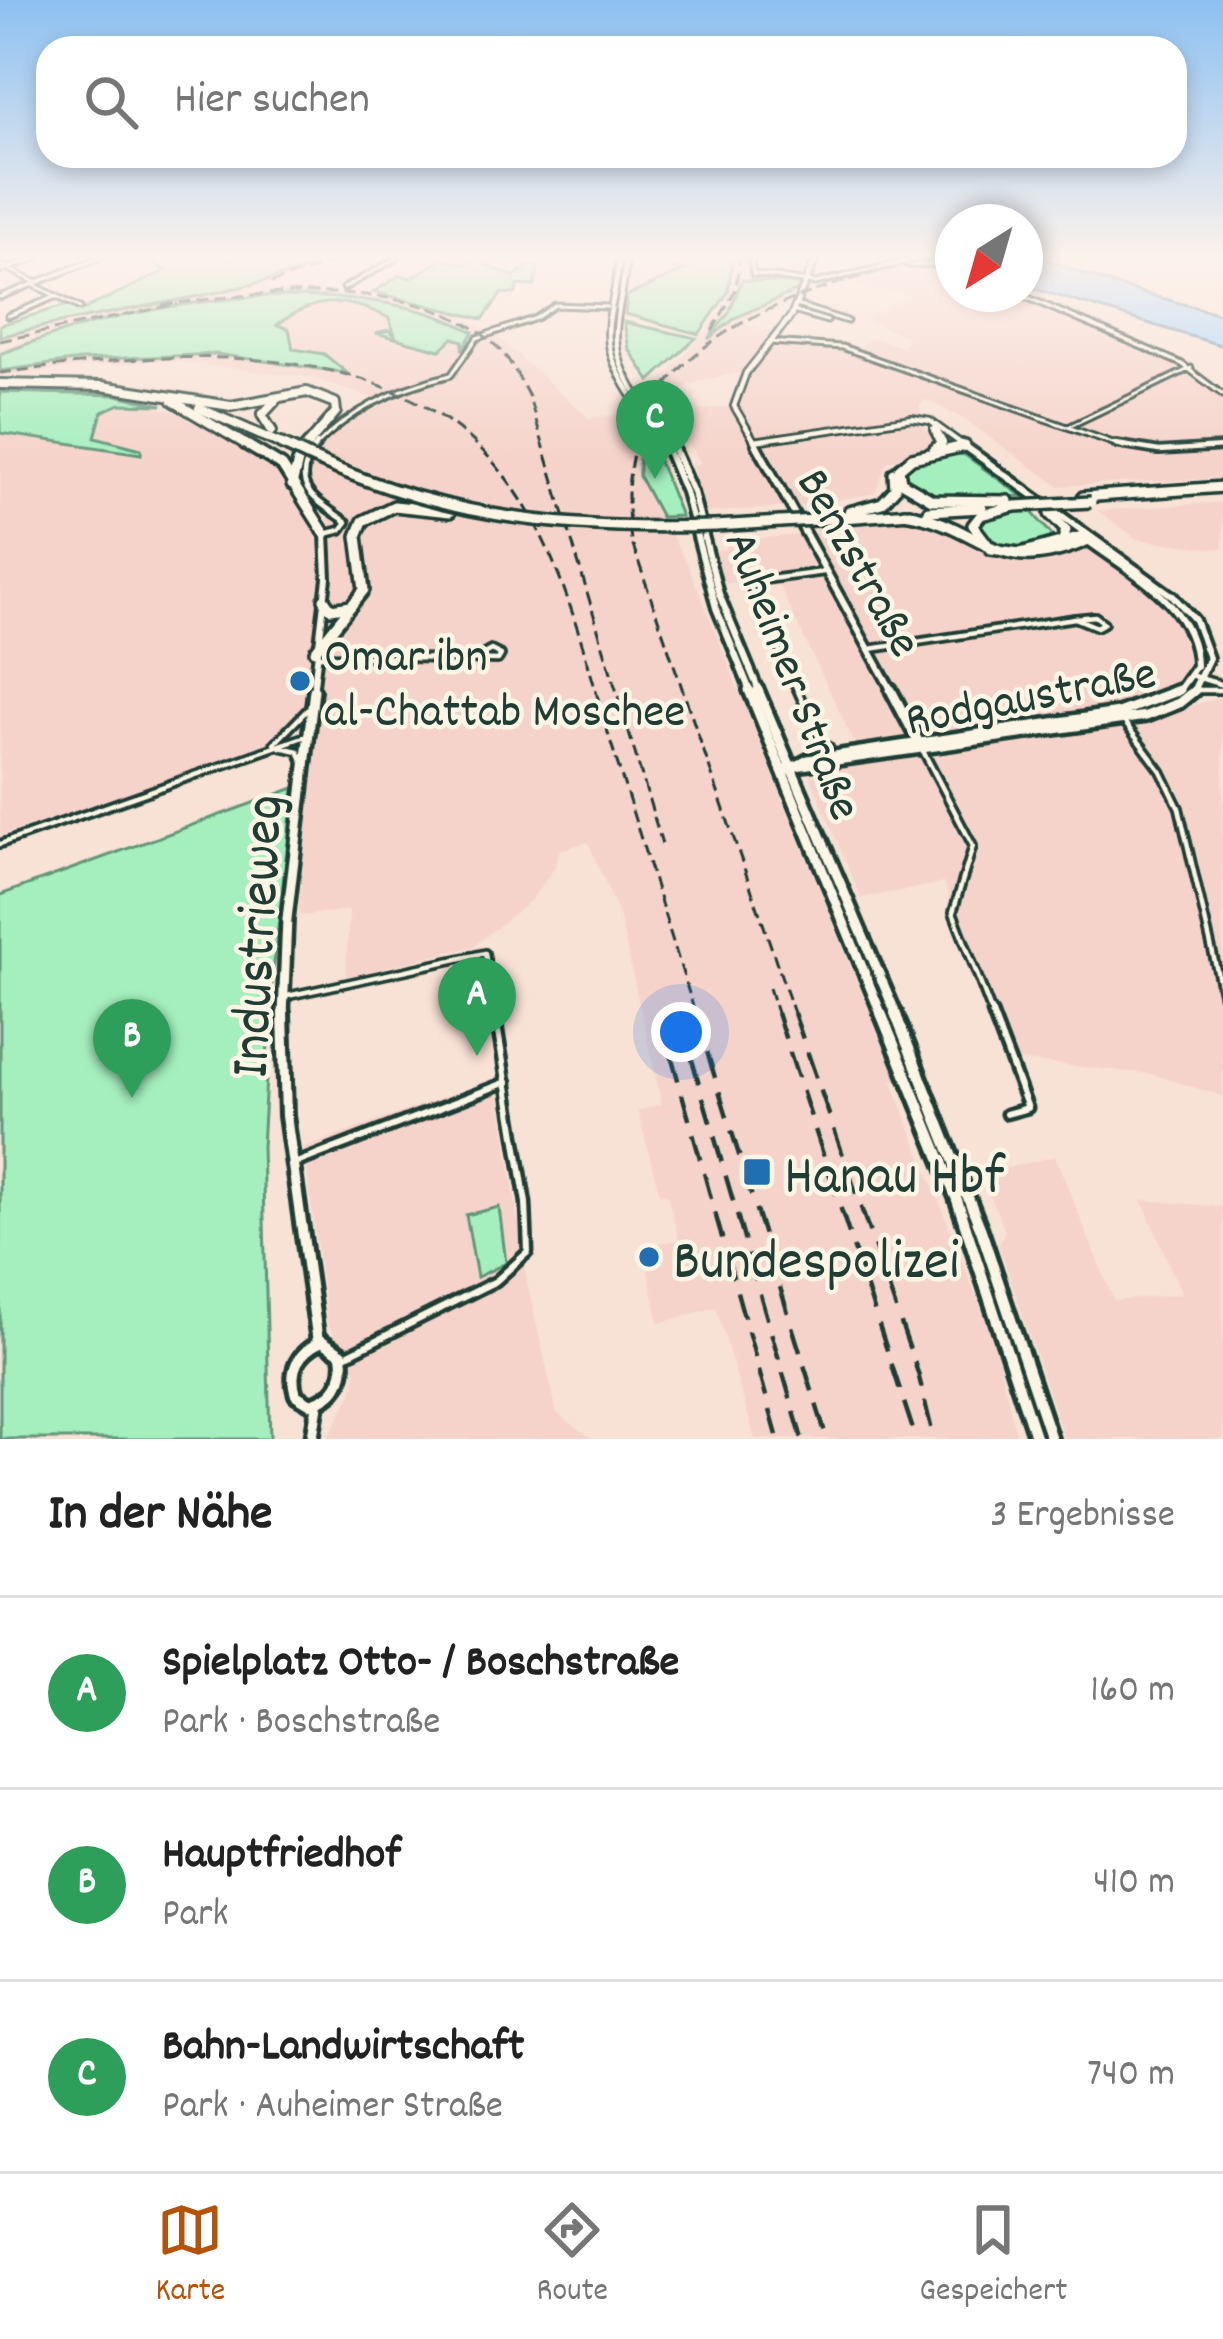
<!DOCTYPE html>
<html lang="de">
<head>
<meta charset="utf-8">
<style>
  body { margin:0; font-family:Dekko,sans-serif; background:#f6f6f6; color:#222 }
  .compass { position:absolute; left:935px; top:204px; width:108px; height:108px; border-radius:50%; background:#fff; box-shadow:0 6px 18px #0003; rotate:217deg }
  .you { position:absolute; left:681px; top:1032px; width:42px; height:42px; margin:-30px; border:9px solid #fff; border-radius:50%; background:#1a73e8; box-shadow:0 0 0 18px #1a73e833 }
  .badge { display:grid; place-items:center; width:78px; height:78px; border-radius:50%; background:#b45309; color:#fff; font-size:39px; font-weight:700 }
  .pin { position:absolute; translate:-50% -99px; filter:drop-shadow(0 3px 6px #0008) }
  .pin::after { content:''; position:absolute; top:63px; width:42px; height:36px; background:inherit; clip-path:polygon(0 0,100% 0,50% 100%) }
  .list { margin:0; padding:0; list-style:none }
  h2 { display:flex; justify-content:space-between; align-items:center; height:156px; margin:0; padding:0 48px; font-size:51px }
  h2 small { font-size:39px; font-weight:400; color:#767676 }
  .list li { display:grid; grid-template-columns:78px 1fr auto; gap:36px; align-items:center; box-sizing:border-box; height:192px; padding:0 48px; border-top:3px solid #e0e0e0 }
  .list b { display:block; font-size:45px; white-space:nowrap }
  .list p { margin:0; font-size:39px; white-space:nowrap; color:#767676 }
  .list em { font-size:39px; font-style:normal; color:#767676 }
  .icon { flex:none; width:66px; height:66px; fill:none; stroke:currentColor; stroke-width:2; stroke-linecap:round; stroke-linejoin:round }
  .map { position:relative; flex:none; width:1223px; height:1439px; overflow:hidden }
  .search { position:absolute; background:#fff; box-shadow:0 6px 18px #0003; left:36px; right:36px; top:36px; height:132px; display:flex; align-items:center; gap:30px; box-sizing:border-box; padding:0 42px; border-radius:36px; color:#767676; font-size:45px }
  .sheet { height:732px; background:#fff }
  nav { display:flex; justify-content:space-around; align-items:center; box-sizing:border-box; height:168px; border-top:3px solid #e0e0e0; background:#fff; font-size:33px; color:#767676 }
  nav a { display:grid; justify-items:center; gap:6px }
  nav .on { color:#b45309 }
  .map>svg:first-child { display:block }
  .built { fill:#f5d3ca; fill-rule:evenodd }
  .green { fill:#a5efbe; stroke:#629679; stroke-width:3 }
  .water { fill:#a2d3ff; stroke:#6e97ae; stroke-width:3 }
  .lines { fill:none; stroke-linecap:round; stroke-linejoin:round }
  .street-far2-casing { stroke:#1f3d34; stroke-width:9 }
  .street-far1-casing { stroke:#1f3d34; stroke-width:12 }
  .street-casing { stroke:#1f3d34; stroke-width:15 }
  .secondary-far3-casing { stroke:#1f3d34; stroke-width:10 }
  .secondary-far2-casing { stroke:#1f3d34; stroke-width:14 }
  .secondary-far1-casing { stroke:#1f3d34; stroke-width:18 }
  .secondary-casing { stroke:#1f3d34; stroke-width:20 }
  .highway-far1-casing { stroke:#1f3d34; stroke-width:14 }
  .highway-casing { stroke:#1f3d34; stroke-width:16 }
  .street-far2 { stroke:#fcf5e5; stroke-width:3 }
  .street-far1 { stroke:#fcf5e5; stroke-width:4.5 }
  .street { stroke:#fcf5e5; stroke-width:6 }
  .secondary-far3 { stroke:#fcf5e5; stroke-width:4.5 }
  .secondary-far2 { stroke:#fcf5e5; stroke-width:6 }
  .secondary-far1 { stroke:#fcf5e5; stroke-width:9 }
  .secondary { stroke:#fcf5e5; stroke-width:10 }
  .highway-far1 { stroke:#fcf5e5; stroke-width:8 }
  .highway { stroke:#fcf5e5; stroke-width:9 }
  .rail-far1 { stroke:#1f3d34; stroke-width:3; stroke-dasharray:12 6; stroke-linecap:butt }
  .rail { stroke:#1f3d34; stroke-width:4.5; stroke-dasharray:27 14; stroke-linecap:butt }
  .secondary-bridge-casing { stroke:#1f3d34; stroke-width:10; stroke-linecap:butt }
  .highway-bridge-casing { stroke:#1f3d34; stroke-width:16; stroke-linecap:butt }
  .secondary-bridge { stroke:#fcf5e5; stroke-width:4.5 }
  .highway-bridge { stroke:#fcf5e5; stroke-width:9 }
  .poi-dot { fill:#1f6fb2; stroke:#fcf5e5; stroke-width:4.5 }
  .labels { text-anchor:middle; stroke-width:9; stroke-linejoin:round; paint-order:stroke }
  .street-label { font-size:48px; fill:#1f3d34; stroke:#fcf5e5 }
  .poi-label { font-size:48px; fill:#1f3d34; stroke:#fcf5e5; text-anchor:start }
  .near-street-label { font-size:57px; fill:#1f3d34; stroke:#fcf5e5 }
  .near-poi-label { font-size:57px; fill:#1f3d34; stroke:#fcf5e5; text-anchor:start }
</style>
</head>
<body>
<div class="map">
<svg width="1223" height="1439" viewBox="0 0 1223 1439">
  <rect width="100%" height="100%" fill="#f8e1d5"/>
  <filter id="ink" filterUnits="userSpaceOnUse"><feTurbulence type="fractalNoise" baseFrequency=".00833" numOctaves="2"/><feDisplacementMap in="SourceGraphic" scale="24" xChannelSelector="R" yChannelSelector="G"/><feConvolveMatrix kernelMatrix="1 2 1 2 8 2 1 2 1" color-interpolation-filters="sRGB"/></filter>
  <g filter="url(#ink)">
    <g class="built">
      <path d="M336,258h14l-85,31 90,1 100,23 39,21 95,84 45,-5 86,-99 13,-34 2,-22h7l-3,32 -23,42 42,-26 50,-20 132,-28 -35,9 39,-5 9,4v28h66l163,70 41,28v86l-164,8 -94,-66 -39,-20 -6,4 2,21 16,19 -51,18 -12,31 -78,14 -33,-53 -7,2 28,51 -82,6 -10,-48 8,-2 -29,-49 67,-9 13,-34 -49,9 -38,15 -26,51v30l49,89 209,515 -5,2 102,259 23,98h-262l-39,-132 -57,16 -16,-77 36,-6 -12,-46 -7,1 -22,-84 24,-7 -43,-189 -31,-73 -29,8 -4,17 -24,33 -57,46 -128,31 3,-67 -51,6 21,-208 -17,3 -24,27 -29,15 -249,83v-441l115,2 61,15 83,44 22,20 32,51 7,22 11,-42 -19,-16 -6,-26 16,-25 62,-38 -71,-24 -150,-18 -163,16v-5l81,-11 135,-6 128,18 -20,-18 -32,-5 -16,-24 40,-24 47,7 26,10 7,17 -20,-1 20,8 44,8 13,-12 11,3 -2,9 11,-17 -65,-25 -77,-11 -63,-1 -139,18 -129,40v-5l47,-16 -47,10v-6l71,-19 182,-34zM873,276l-23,10 60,9 -44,25 42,17 -5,10 -30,-9 -23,14 -77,-7 8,-12 -41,-10 80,-37z"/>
      <path d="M1223,502v46l-8,1 -78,-10 -39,-28z"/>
      <path d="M916,521l27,5 33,24 35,12 77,-16 86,66 16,29 1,26 -12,20 -19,13 22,9 41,-13v400l-72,-22 -135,-14 -72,-177 -83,15 -51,-122 54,-13 -89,-186 -54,7 -7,-34 13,-1 -2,-7 91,-9 -3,-6z"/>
      <path d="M497,1078l30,205 30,130 35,26h-265l26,-47 3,-21 -29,-48 -23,-175z"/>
      <path d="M1055,1156l59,145 68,-7 -40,-94 81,7v232h-159l-65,-194 6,-14 -24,-56z"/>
    </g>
    <g class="green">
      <path d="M138,258h198c-107,42 -225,49 -336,79v-12l67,-20 13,6 87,-41z"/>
      <path d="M482,258h18l-14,7 28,12 13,-11h11l-3,20 -17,-1 -3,9 -13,-1 -19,26 -109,-27 26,-17 11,3 32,-19 22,5z"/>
      <path d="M664,258h69l-5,34 -29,42 -74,-20 2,-18 58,-26 -10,-1z"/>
      <path d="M742,280l59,4 -3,6 -61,27 -29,22 21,-26z"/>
      <path d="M268,296c68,0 145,2 205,36l-11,18 1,-9 -10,-3 -13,12 -64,-17 13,-3 6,5 -6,-17c-42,-21 -75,-22 -112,7l12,4 4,20 31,5 23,19 -131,-19 -135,6 -81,11v-17c86,-34 176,-53 268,-58z"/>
      <path d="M624,322l72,16 -46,43 -21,-32z"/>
      <path d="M0,392l116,3 46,10 -42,-1 -18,8 -7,25 46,12v5l-141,-21z"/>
      <path d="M650,440l31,76 -20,1 -22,-41v-30z"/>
      <path d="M947,453l18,2 57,41 -83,4 -36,-17v-19z"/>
      <path d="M1030,510l23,26c-26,18 -58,18 -75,-10l13,-12z"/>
      <path d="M294,788l-23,202 -9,157 8,292h-270v-544z"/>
      <path d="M499,1207l7,56 -29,14 -11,-62z"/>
    </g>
    <path class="water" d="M1025,258h17l72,27 109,30v31l-198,-60z"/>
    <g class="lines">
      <g class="street-far2-casing">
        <g id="street-far2">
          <path d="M751,258l2,16 62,9 107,-25"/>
          <path d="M901,262c16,8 34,-2 52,4"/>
          <path d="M0,265l37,18"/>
          <path d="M0,271l36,-13"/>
          <path d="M32,284l48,24"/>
          <path d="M344,288l53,-30"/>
          <path d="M1019,294l163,70 41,31"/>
          <path d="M0,297l99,-39"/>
          <path d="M796,305l51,16"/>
          <path d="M793,311l34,10"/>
          <path d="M8,316l49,-20"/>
          <path d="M770,342l72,5 282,100"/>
          <path d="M1068,427l123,-59"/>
          <path d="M315,447c37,-39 85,-60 136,-72l26,-37 59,-20 19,-13 52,2"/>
        </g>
      </g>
      <g class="street-far1-casing">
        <g id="street-far1">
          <path d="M317,444c-30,43 -4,54 30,78l-6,8 -16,4"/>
          <path d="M1116,444l43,7 64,-4"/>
          <path d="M824,572l-76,10 73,160 8,5"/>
          <path d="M1095,616l9,7 -7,4 -22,-9z"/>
          <path d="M870,649l205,-31"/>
          <path d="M319,656l179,4 3,-5 -10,-5 -16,9"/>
          <path d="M1193,676l30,9"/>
          <path d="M1196,690h27"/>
          <path d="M1125,723l36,48 18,37 44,189"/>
          <path d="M274,744l33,-34"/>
          <path d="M280,747l18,4 5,11"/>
          <path d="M923,751l50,95 -20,66 40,104"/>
          <path d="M0,844l306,-108"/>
          <path d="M283,997l202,-44 10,63"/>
        </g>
      </g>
      <g class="street-casing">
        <g id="street">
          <path d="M992,1013l36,95 -22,6"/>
          <path d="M294,1164l213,-82"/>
          <path d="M343,1357l153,-76 32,-29 -2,-49 -31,-190"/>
        </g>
      </g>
      <g class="secondary-far3-casing">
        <g id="secondary-far3">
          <path d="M619,258c-5,63 -27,75 11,135"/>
          <path d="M626,258c-3,56 -25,77 7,131"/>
          <path d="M658,423l16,24"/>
          <path d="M655,427l12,20"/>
          <path d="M754,441l158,-23 18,3 36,26"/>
          <path d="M758,447l-24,-41 12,-33 45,-57 25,-58"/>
        </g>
      </g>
      <g class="secondary-far2-casing">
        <g id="secondary-far2">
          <path d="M665,444l20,48 31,116 35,85"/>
          <path d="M672,444l21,48 26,102 41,99"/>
          <path d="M756,444l137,249"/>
          <path d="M962,444l211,152 22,24 14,38 -17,35"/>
          <path d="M1087,540c44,33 109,65 109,126l-19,27"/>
          <path d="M313,693l14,-115 -2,-44"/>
        </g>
      </g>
      <g class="secondary-far1-casing">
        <g id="secondary-far1">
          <path d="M749,690l133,326"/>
          <path d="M758,690l139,326"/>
          <path d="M891,690l29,55"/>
          <path d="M788,767l358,-51 33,-13 16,-13"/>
          <path d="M789,770l19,-10 310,-47 61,-23"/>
          <path d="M283,1016l4,-97 27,-229"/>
        </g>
      </g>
      <g class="secondary-casing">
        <g id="secondary">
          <path d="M283,1013l3,103 32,226"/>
          <path d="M881,1013l75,184 80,242"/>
          <path d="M895,1013l86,217 70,209"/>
          <path d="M322,1341l20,13c4,25 -6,43 -31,50l-15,-9c-8,-25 2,-43 26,-54z"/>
          <path d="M312,1439l6,-36"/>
        </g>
      </g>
      <g class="highway-far1-casing">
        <g id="highway-far1">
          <path d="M0,384l102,2 129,20 76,-14 28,11 1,9 -30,35"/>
          <path d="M173,401l77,46"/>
          <path d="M199,408l89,39"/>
          <path d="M935,430l7,13 -4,4"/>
          <path d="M272,431l-10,-16 13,-14"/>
        </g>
      </g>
      <g class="highway-casing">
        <g id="highway">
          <path d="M245,444l37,22 43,68"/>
          <path d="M281,444l7,3"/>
          <path d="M965,446l-53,12 -13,11 2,13 31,18 76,1"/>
          <path d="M934,450l7,-6"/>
          <path d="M292,485l8,-31 9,-10"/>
          <path d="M1083,497l140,-10"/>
          <path d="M928,511l54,-3"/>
          <path d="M849,512l33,-9 13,-14 -1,-16"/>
          <path d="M904,513c82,12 90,70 187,26l-9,-3 -62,17 -29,-4 -18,-24 8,-10 34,-9"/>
          <path d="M1050,514l16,16 -4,13"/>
          <path d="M816,520l94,-7"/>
          <path d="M715,526l65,-4"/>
          <path d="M324,599l7,10 20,-3"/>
          <path d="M315,651l49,-61 -7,-54 6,-15 31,-15 56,6"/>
        </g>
      </g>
      <use href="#street-far2" class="street-far2"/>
      <use href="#street-far1" class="street-far1"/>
      <use href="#street" class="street"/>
      <use href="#secondary-far3" class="secondary-far3"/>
      <use href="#secondary-far2" class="secondary-far2"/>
      <use href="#secondary-far1" class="secondary-far1"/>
      <use href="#secondary" class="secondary"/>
      <use href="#highway-far1" class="highway-far1"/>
      <use href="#highway" class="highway"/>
      <g class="rail-far1">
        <path d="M271,283l74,-25"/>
        <path d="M162,305c96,-13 275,-35 344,52 9,12 16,27 23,40l133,447"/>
        <path d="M712,331l23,-40 5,-33"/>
        <path d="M0,341l178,-37"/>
        <path d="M0,373c145,-18 347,-41 467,63 89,77 112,203 145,310 28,90 56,180 84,270"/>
        <path d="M769,988l9,28"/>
        <path d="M795,1016l-164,-476c-29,-194 154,-248 305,-282"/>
      </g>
      <g class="rail">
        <path d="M695,1013l132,426"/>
        <path d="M777,1013l139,426"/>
        <path d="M794,1013l124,360 16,66"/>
        <path d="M660,1015l118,424"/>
        <path d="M680,1018l122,421"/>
      </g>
      <g class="secondary-bridge-casing">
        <g id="secondary-bridge">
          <path d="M633,389l25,34"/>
          <path d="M630,393l25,34"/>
        </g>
      </g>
      <g class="highway-bridge-casing">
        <g id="highway-bridge">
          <path d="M288,447c144,70 269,84 427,79"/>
          <path d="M1015,506l76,-4"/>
          <path d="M780,522l36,-2"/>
        </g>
      </g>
      <use href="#secondary-bridge" class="secondary-bridge"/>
      <use href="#highway-bridge" class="highway-bridge"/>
    </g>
  </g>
  <linearGradient id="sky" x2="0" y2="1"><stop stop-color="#8cc0f1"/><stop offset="0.56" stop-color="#fcf2ec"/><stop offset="1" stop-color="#fcf2ec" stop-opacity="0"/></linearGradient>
  <rect width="1223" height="459" fill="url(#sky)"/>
  <g class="poi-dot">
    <circle cx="300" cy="681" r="12"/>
    <rect x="742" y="1157" width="30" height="30" rx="6"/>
    <circle cx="649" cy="1257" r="12"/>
  </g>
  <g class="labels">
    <g class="street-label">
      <text transform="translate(862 561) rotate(61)" y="17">Benzstraße</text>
      <text transform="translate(796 674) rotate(69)" y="17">Auheimer Straße</text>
      <text transform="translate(1030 693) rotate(-11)" y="17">Rodgaustraße</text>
    </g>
    <g class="poi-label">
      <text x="324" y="670">Omar ibn<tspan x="324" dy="55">al-Chattab Moschee</tspan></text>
    </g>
    <g class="near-street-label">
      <text transform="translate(253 936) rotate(-87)" y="20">Industrieweg</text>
    </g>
    <g class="near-poi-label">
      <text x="784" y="1192">Hanau Hbf</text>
      <text x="673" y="1277">Bundespolizei</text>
    </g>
  </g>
</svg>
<svg class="compass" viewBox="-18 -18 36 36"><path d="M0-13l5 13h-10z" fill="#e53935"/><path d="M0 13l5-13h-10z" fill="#767676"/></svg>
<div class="you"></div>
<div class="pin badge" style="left:477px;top:1056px;background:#2e9e5b">A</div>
<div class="pin badge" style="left:132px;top:1098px;background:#2e9e5b">B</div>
<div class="pin badge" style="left:655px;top:479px;background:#2e9e5b">C</div>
<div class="search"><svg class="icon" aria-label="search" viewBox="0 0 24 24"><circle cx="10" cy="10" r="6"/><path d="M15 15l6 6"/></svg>Hier suchen</div>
</div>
<section class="sheet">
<h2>In der Nähe<small>3 Ergebnisse</small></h2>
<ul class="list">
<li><span class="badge" style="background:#2e9e5b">A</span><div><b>Spielplatz Otto- / Boschstraße</b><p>Park · Boschstraße</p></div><em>160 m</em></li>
<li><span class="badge" style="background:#2e9e5b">B</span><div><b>Hauptfriedhof</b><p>Park</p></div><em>410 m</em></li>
<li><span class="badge" style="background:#2e9e5b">C</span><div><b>Bahn-Landwirtschaft</b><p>Park · Auheimer Straße</p></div><em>740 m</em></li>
</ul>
</section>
<nav>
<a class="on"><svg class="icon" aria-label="map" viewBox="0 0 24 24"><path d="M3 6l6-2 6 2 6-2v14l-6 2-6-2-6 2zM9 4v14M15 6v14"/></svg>Karte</a>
<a><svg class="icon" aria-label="directions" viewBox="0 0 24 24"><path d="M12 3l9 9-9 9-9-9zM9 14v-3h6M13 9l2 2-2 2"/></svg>Route</a>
<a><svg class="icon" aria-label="saved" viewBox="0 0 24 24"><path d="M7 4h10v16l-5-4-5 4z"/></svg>Gespeichert</a>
</nav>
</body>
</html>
